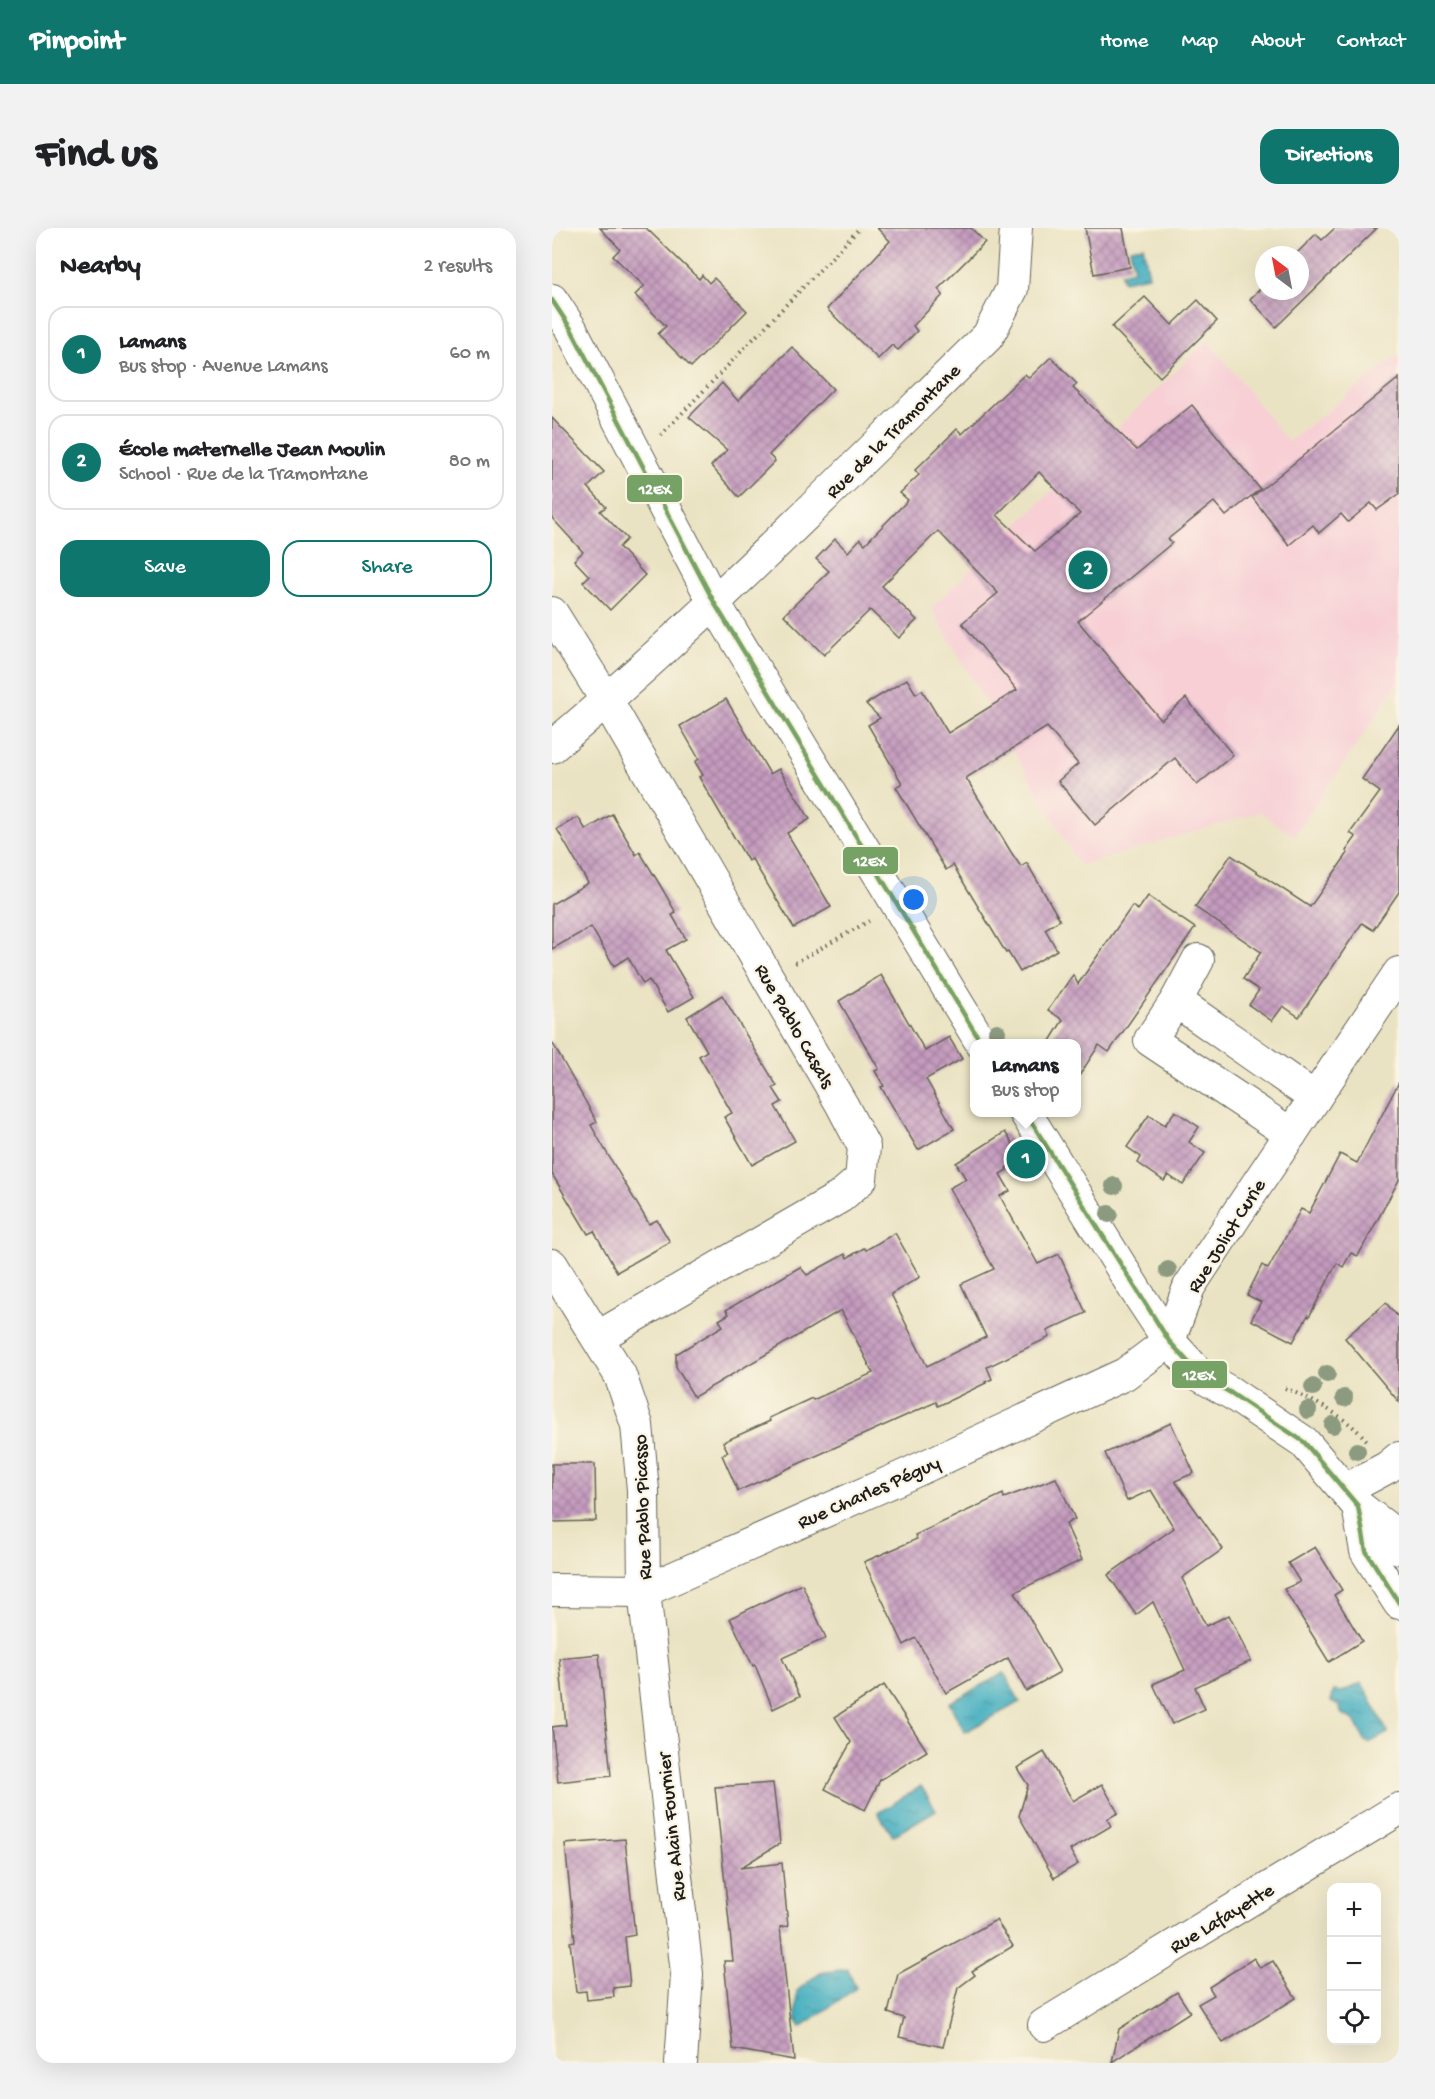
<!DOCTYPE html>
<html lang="en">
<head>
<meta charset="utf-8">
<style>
  body { margin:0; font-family:"Gochi Hand",sans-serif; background:#f2f2f2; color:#202124 }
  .controls { position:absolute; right:18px; bottom:18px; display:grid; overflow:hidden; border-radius:12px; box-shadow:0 6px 24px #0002 }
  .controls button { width:54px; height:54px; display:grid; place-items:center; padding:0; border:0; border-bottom:2px solid #e0e0e0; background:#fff; color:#202124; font:30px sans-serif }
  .compass { position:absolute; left:703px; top:18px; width:54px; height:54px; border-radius:50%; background:#fff; box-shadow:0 6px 24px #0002; rotate:328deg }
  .you { position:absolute; left:362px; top:672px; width:21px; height:21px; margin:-15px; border:4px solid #fff; border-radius:50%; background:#1a73e8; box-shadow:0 0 0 9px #1a73e833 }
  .badge { display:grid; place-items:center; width:39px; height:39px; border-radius:50%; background:#0f766e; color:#fff; font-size:20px; font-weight:700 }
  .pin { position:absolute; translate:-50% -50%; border:3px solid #fff; box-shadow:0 2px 6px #0006 }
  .popup { position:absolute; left:418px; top:811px; width:111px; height:78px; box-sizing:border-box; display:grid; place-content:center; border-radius:12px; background:#fff; filter:drop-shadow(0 2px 4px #0005); font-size:20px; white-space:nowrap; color:#757577 }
  .popup b { font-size:22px; color:#202124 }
  .popup::after { content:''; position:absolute; left:50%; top:100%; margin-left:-12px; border:12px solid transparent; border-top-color:#fff }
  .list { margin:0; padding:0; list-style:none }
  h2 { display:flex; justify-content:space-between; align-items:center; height:78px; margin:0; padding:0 24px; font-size:26px }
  h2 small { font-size:20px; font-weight:400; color:#757577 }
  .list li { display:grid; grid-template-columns:39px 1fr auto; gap:18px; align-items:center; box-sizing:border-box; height:96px; margin:0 12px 12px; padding:0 12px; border:2px solid #e0e0e0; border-radius:18px }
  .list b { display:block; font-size:22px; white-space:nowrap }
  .list p { margin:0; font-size:20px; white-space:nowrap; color:#757577 }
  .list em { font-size:20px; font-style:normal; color:#757577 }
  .actions { display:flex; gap:12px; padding:18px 24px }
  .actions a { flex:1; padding:14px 0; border:2px solid #0f766e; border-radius:18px; text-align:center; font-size:21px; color:#0f766e }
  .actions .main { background:#0f766e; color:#fff }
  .icon { flex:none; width:33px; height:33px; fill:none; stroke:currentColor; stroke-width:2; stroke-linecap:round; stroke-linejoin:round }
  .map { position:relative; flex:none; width:847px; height:1835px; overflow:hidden; border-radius:18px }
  header { display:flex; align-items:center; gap:36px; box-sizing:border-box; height:84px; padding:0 30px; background:#0f766e; color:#fff }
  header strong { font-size:28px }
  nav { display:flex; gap:33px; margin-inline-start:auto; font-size:21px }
  .intro { display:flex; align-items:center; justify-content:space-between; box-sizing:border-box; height:144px; padding:0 36px }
  h1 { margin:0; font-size:42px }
  .button { padding:15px 27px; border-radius:18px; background:#0f766e; color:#fff; font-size:21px; font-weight:700 }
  main { display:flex; gap:36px; padding:0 36px }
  aside { flex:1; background:#fff; border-radius:18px; box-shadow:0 6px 24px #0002 }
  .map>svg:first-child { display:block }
  .built { fill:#f7cfd5 }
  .water { fill:url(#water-ripples); stroke:#2e646e; stroke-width:1.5 }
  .building { fill:url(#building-cross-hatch); fill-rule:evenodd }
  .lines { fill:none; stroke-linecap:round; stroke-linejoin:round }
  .street-casing { stroke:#646256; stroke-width:34 }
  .path { stroke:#646256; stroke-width:4; stroke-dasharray:1.5 4.5; stroke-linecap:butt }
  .street { stroke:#fff; stroke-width:32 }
  .bus-1-casing { stroke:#fcf5e5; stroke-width:9 }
  .bus-1 { stroke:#77a266; stroke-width:4.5 }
  .tree { fill:#8c9a80 }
  .labels { text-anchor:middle; stroke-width:4.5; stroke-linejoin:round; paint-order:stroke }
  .street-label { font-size:20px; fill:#1c1c1c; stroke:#fcf5e5 }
  .line-badge { stroke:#fcf5e5; stroke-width:2 }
  .badge-label { font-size:16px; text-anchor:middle; font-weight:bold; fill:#fff }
</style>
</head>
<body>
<header>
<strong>Pinpoint</strong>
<nav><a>Home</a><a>Map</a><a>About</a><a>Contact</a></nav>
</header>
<div class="intro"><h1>Find us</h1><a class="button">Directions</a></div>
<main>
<aside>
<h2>Nearby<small>2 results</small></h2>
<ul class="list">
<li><span class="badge">1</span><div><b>Lamans</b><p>Bus stop · Avenue Lamans</p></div><em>60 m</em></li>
<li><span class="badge">2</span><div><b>École maternelle Jean Moulin</b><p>School · Rue de la Tramontane</p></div><em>80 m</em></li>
</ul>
<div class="actions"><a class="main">Save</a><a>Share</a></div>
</aside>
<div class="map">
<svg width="847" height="1835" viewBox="0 0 847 1835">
  <defs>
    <pattern id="water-ripples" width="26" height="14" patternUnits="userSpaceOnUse" patternTransform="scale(1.5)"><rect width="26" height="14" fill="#41adbf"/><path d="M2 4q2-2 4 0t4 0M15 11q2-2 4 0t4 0" fill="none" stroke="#368c9a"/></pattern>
    <pattern id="building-cross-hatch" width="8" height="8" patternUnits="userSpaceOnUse" patternTransform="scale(1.5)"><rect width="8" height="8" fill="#c59bbf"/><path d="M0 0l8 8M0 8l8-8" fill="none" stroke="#9f7e9a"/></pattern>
  </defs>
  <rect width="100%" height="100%" fill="#fcf5e5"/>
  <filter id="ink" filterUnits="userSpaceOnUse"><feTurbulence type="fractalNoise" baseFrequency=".0167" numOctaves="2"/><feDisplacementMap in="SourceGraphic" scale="12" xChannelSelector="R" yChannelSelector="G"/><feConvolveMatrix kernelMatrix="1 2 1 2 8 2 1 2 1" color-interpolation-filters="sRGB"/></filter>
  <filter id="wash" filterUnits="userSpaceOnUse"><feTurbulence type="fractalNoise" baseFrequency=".008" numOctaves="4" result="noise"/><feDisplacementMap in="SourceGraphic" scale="24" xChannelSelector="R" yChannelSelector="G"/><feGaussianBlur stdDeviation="1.35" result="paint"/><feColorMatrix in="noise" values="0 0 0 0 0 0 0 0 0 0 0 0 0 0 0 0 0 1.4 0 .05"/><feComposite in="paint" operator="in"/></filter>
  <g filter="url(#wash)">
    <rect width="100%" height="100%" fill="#eae3c3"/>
    <path class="built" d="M656,112l80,102 111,-88v329l-105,153 -34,-24 -180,54 -149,-258z"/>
    <g class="water">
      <path d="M591,18l6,30 -26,5 -2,-8 13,-3 -4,-21z"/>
      <path d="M452,1445l16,29 -55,30 -16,-29z"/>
      <path d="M810,1455l26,50 -19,10 -4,-2 -11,-21 -12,-6 -4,-9 -7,-4 3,-10 7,1z"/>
      <path d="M369,1558l15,24 -43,26 -15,-23z"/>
      <path d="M296,1741l8,19 -55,39 -5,-8 1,-28 22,-18z"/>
    </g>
    <g id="blocks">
      <g class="building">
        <path d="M48,0h46l53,51 3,-4 7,8 5,-5 33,33 -56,56 -33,-33 8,-8 -31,-31 9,-9 -31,-30 7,-7z"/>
        <path d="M325,0h94l14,14 -47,47 5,6 -30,31 4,5 -19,19 -6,-5 -14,14 -51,-50 63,-68z"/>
        <path d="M533,0h38l7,39 -36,7z"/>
        <path d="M783,0h42l-101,99 -26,-28 14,-14v6h36v-36h-5l21,-21 6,6z"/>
        <path d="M593,69l27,28 26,-25 19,21 -57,56 -48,-50z"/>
        <path d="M240,119l41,42 -64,66 6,6 -36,36 -28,-31 16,-16 -38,-33 33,-34 16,18z"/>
        <path d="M499,129l26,27 -4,4 64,62 55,-45 68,84 -34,27 -12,-14 -46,37 4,4 -94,78 83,99 25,-22 47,57 -36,30 -22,-27 -80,67 -37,-44 20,-17 -31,-37 -81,51 45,74 10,15 6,-4 33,57 -15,9 12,21 -37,22 -12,-20 -2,1 -53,-88 -7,5 -50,-83 6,-4 -34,-58 12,-7 -14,-14 41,-25 9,15 6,-4 26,43 69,-43 -55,-67 36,-30 -60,-62 -56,55 35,34 -18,18 -29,-28 -46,45 -40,-40 45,-44 -13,-12 19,-20 13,13 12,-13 5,5 43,-44 -8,-7 19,-18 -4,-5 42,-41 5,5 63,-60 4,4zM487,244l41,42 -45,37 -38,-36z"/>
        <path d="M847,150v116l-22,16 -6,-7 -23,19 -7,-8 -22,19 -6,-8 -24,20 -37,-48z"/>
        <path d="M0,190l52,54 -16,15 18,20 -6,4 27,28 -8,8 26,28 -35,35 -27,-28 6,-6 -15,-16 9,-8 -31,-34z"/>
        <path d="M174,471l44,75 9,-5 31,50 -23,14 44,74 -37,21 -42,-69 -4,2 -49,-84 4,-2 -8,-13 4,-3 -19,-33z"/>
        <path d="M847,497v167l-26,38 -11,-7 -63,94 -16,-11 -11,15 -23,-16 10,-15 -16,-11 18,-27 -66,-45 36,-52 79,52 38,-54 -2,-2 10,-14 -6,-4 30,-41 -18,-13z"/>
        <path d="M60,586l24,41 4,-3 20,33 16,28 -4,2 14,24 -20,11 28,47 -26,15 -19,-32 -6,4 -15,-27 -14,9 -23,-39 -39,22v-45l36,-21 -31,-54 21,-12 8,13z"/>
        <path d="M596,668l47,32 -86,124 -10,-7 -22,34v-35h-29l15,-24 -15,-10 25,-35 5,9 54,-78 6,4z"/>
        <path d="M329,747l44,76 24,-14 13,22 -36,20 28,50 -36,21 -37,-63 3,-1 -9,-15 4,-2 -40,-68z"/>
        <path d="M170,767l55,91 -4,2 9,14 -7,4 20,35 -43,24 -28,-48 8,-4 -33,-57 8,-5 -20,-34z"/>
        <path d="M0,814l45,80 -6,3 13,23 45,76 8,-4 13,22 -53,30 -23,-41 -6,3 -36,-60z"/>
        <path d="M847,854v98l-41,76 -7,-3 -8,14 -6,-4 -28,54 -1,-2 -15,27 -42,-22 10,-18 -14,-7 15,-30 6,4 33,-60 8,4 31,-59 17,9z"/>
        <path d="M623,883l24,16 -10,15 16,11 -22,32 -15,-10 -4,6 -26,-18 3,-6 -14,-10 22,-32 16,10z"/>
        <path d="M453,904l18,27 -17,9 1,2 -7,4 10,17 -10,5 38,68 21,-10 27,59 -39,18 3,6 -63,30 5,12 -7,3 1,1 -48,23 -2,-4 -198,89 -16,-36 6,-3 -5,-10 47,-21 -1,-3 43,-20 1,2 60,-27 -32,-63 -147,87 -18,-30v-13l47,-28 -4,-6 10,-6 -3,-4 74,-43 7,8 38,-21 2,4 17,-10 2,2 29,-17 25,44 -29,17 36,72 59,-29 -25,-53 33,-15 -45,-81 17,-9 -10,-16z"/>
        <path d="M834,1075l13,15v84l-54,-64z"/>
        <path d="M619,1195l23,50 -19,8 48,68 -41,29 24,48 23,-11 22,46 -56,26 10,22 -33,15 -19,-40 32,-14 -32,-68 -17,13 -28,-40 66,-47 -23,-38 -24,11 -22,-48z"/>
        <path d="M0,1236h43l1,57 -44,1z"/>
        <path d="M504,1250l19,41 -9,5 16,36 -67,32 45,80 -34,19 -18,-33 -62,35 -30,-55 -12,7 -40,-83 53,-23 -2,-4 88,-41 1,4z"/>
        <path d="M763,1319l27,43 -8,5 28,46 -33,21 -45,-73 16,-7 -12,-19z"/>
        <path d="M250,1356l24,54 -44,20 18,38 -27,13 -18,-44 -2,1 -23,-48z"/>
        <path d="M47,1426l12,122 -53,6 -6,-55 14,-2 -7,-67z"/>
        <path d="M332,1457l43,66 -47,29 -15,30 -40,-21 26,-47 -16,-25z"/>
        <path d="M492,1524l29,49 29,-17 16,29 -11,6 4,7 -41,24 8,14 -24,14 -35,-62 9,-31 -11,-17z"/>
        <path d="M221,1555l7,60 -40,25 42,-5 6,63 -8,1 14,133 -61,-11 -9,-88h9l-18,-174z"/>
        <path d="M73,1611l10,96 -10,2 5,49 -17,2 1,9 -27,3 -1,-9 -10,1 -6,-50 5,-1 -10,-97z"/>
        <path d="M444,1692l17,26 -41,25 3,4 -17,13 -15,59 -44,-10 5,-19 -16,-5 10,-39z"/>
        <path d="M702,1730l6,10 13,-7 23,37 -73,45 -25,-39 16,-9 -5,-8z"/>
        <path d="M625,1764l13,20 -78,50 7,-33z"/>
      </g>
    </g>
  </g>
  <g filter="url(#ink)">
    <use href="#blocks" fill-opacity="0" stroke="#646256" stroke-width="1.5"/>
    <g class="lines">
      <g class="street-casing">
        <g id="street">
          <path d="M0,72l19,29 144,275 267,440"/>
          <path d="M0,385l55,88 235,404 22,42 -3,32 -21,18 -242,140"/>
          <path d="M0,519c153,-129 293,-271 436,-411l24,-47 4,-61"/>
          <path d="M646,732l-22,41 -26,39 141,94"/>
          <path d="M624,773l139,97"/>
          <path d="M473,884l111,179 33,50 32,35 30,17 73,49 54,64 30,23 11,19"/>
          <path d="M0,1037l68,110 17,50 6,65 1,101 43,383 -6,89"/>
          <path d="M617,1113l20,-54 48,-73 162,-241"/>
          <path d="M793,1262l43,-23 11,-9"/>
          <path d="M806,1278l8,45 33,52"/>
          <path d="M0,1362l92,1 258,-114 223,-103 44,-33"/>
          <path d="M492,1797l355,-216"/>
        </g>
      </g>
      <g class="path">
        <path d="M109,207l199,-207"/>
        <path d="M243,735l74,-42"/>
        <path d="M733,1160c29,13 63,29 83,54"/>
      </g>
      <use href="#street" class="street"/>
      <g class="bus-1-casing">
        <g id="bus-1">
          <path d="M0,72l19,29 144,275 267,440"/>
          <path d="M473,884l144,229 32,35 30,17 73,49 54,64 8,45 33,52"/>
        </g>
      </g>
      <use href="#bus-1" class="bus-1"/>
    </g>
    <g class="tree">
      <circle cx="445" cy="804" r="9"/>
      <circle cx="562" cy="958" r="9"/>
      <circle cx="557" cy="986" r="9"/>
      <circle cx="616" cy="1042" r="9"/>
      <circle cx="775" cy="1146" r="9"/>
      <circle cx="761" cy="1159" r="9"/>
      <circle cx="792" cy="1170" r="9"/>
      <circle cx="756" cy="1182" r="9"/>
      <circle cx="781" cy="1197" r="9"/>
      <circle cx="805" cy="1223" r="9"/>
    </g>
  </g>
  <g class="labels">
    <g class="street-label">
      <text transform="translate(340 202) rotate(-45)" y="7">Rue de la Tramontane</text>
      <text transform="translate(244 797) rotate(60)" y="7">Rue Pablo Casals</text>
      <text transform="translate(673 1007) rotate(-58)" y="7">Rue Joliot Curie</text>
      <text transform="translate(316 1263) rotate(-24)" y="7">Rue Charles Péguy</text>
      <text transform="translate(89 1279) rotate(-92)" y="7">Rue Pablo Picasso</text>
      <text transform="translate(118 1599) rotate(-96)" y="7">Rue Alain Fournier</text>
      <text transform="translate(669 1689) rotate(-31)" y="7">Rue Lafayette</text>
    </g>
  </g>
  <g class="line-badge">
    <rect x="74" y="246" width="57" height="29" rx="6" fill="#77a266"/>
    <rect x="290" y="618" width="57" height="29" rx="6" fill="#77a266"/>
    <rect x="619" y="1132" width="57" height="29" rx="6" fill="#77a266"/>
  </g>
  <g class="badge-label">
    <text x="103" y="266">12EX</text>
    <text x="318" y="638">12EX</text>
    <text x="647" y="1152">12EX</text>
  </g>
</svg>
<div class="controls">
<button>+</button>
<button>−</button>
<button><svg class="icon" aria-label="locate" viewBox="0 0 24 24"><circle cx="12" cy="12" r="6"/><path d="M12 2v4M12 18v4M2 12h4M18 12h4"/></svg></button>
</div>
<svg class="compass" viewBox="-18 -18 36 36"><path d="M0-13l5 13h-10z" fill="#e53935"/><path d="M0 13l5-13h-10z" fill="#757577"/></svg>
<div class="you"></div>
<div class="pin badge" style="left:474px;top:931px">1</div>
<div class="popup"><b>Lamans</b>Bus stop</div>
<div class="pin badge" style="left:536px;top:342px">2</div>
</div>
</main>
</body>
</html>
